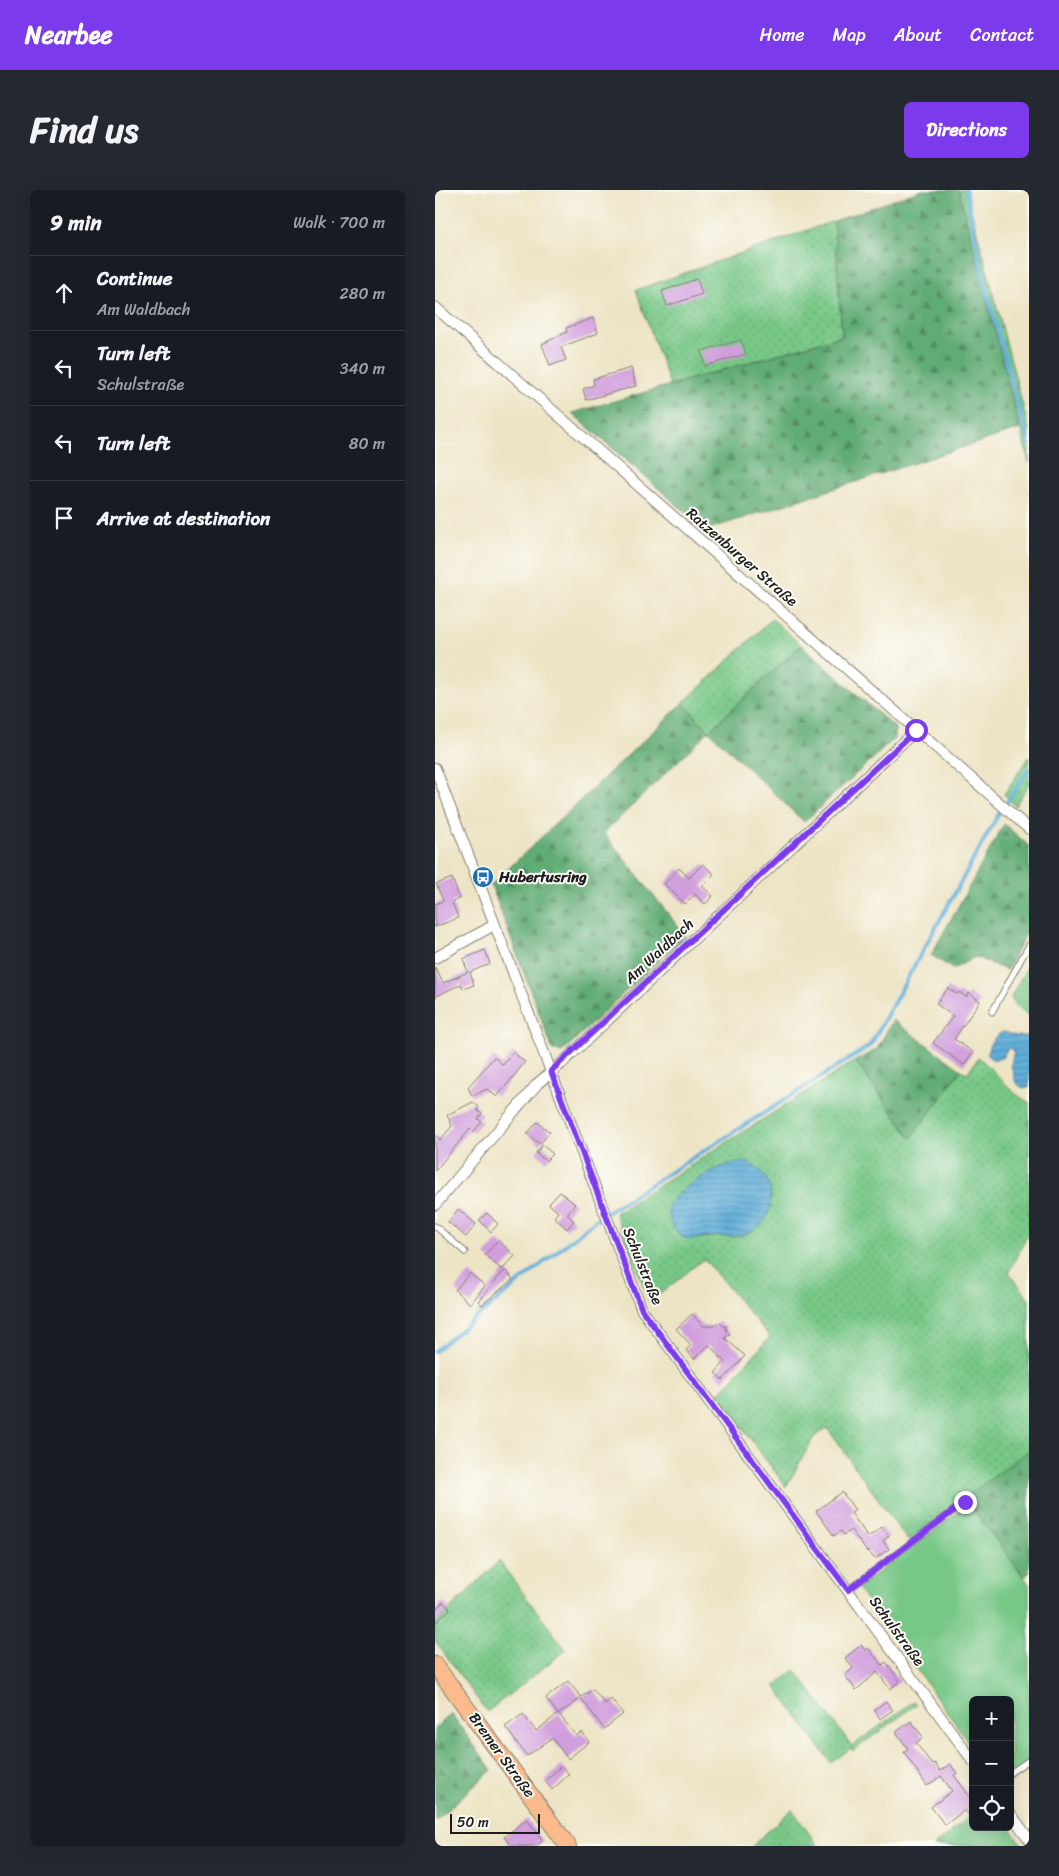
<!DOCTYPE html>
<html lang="en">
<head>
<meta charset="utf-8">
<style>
  body { margin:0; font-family:Sriracha,sans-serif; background:#242831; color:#f1f3f6 }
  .controls { position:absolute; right:15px; bottom:15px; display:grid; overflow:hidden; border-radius:8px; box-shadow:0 5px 20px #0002 }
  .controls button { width:45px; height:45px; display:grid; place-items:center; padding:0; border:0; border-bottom:1px solid #363941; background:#171b24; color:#f1f3f6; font:25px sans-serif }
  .scale { position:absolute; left:15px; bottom:12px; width:90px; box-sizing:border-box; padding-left:5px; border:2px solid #1c1c1c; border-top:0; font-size:14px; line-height:18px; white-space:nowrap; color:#1c1c1c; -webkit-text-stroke:4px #fdfcf7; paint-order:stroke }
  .stop { position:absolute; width:15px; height:15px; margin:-11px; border:4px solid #7c3aed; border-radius:50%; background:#fff }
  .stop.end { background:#7c3aed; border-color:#fff; box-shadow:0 1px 5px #0008 }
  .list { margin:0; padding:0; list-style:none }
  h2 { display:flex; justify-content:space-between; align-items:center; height:65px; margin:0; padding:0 20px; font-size:21px }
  h2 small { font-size:16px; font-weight:400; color:#9ea1a6 }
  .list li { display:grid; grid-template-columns:32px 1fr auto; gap:15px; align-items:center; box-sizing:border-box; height:75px; padding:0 20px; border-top:1px solid #363941 }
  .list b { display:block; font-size:19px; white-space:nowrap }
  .list p { margin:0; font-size:16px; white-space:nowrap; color:#9ea1a6 }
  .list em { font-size:16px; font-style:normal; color:#9ea1a6 }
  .icon { flex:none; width:28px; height:28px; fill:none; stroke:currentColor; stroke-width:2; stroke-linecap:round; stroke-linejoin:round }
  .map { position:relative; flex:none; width:594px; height:1656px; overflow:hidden; border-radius:8px }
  header { display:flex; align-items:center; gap:30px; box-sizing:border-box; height:70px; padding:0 25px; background:#7c3aed; color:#fff }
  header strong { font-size:24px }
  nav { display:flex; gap:28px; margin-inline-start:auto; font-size:18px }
  .intro { display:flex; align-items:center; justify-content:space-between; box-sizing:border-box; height:120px; padding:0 30px }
  h1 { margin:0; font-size:35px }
  .button { padding:12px 22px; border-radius:8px; background:#7c3aed; color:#fff; font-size:18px; font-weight:700 }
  main { display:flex; gap:30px; padding:0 30px }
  aside { flex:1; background:#171b24; border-radius:8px; box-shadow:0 5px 20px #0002 }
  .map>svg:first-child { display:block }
  .grass { fill:url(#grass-dots); stroke:#4a7252 }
  .forest { fill:url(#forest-firs); stroke:#3e6448 }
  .wetland { fill:url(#wetland-marsh); stroke:#4a7252 }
  .park { fill:#77c787; stroke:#4a7252 }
  .water { fill:url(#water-rules); stroke:#3e667b }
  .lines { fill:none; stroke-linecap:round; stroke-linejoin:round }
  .stream { stroke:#61afda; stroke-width:4 }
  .building { fill:#d09edd }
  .lane-casing { stroke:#848070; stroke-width:7 }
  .street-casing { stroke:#848070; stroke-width:12 }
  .primary-casing { stroke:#848070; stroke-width:18 }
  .lane { stroke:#fff; stroke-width:5 }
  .street { stroke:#fff; stroke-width:10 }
  .primary { stroke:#fbbb8c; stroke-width:16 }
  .route { stroke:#7c3aed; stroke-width:6 }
  .labels { text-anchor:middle; stroke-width:4; stroke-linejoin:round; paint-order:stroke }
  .street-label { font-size:15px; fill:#1c1c1c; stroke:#fdfcf7 }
  .poi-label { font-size:15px; font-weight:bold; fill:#1c1c1c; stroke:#fdfcf7; text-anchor:start }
</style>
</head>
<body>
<header>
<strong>Nearbee</strong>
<nav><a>Home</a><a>Map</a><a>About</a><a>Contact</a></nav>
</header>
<div class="intro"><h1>Find us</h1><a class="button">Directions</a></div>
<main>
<aside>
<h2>9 min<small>Walk · 700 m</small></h2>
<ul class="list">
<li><svg class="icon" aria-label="ahead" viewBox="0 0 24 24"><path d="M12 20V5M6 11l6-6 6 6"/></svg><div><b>Continue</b><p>Am Waldbach</p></div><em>280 m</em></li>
<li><svg class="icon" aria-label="left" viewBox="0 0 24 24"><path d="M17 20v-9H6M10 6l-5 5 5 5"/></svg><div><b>Turn left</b><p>Schulstraße</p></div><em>340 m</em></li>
<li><svg class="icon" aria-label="left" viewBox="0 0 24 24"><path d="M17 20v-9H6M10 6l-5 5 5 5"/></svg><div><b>Turn left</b></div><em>80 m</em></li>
<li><svg class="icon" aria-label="arrive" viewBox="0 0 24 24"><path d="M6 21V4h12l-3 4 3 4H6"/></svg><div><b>Arrive at destination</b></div></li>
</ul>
</aside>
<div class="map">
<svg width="594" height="1656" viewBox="0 0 594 1656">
  <defs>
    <pattern id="grass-dots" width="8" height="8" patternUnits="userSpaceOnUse" patternTransform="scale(1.25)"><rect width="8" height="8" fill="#77c787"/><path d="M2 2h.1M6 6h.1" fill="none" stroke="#66aa74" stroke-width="1.8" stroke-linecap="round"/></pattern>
    <pattern id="forest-firs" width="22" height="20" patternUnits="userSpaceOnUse" patternTransform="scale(1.25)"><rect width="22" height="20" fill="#61ac74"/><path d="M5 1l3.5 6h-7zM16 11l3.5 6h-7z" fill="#4f8b5e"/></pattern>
    <pattern id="wetland-marsh" width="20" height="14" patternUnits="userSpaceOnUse" patternTransform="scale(1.25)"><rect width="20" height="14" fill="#77c787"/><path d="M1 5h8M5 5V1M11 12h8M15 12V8" fill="none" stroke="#66aa74"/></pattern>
    <pattern id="water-rules" width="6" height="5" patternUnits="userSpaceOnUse" patternTransform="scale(1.25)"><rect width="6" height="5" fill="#61afda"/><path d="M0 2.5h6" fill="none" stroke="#4f8eb0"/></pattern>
  </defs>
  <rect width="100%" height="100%" fill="#fdfcf7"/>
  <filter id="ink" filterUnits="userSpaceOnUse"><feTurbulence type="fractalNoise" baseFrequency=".02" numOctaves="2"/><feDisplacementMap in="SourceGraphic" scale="10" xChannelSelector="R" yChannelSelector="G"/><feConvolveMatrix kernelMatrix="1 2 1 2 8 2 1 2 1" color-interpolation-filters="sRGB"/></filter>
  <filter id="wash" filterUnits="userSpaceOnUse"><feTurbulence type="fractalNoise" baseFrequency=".0096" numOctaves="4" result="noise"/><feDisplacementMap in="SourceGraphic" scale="20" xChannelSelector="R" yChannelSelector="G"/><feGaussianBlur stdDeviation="1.12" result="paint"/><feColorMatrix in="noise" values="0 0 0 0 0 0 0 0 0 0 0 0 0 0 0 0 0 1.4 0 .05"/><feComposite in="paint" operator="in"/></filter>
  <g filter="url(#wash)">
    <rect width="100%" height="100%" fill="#ede4c5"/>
    <g class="grass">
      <path d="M399,31l8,115 -172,49 -34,-95z"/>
      <path d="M337,429l29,26 -92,86 -26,-28z"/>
      <path d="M594,773v53l-14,-9 -4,-10z"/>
      <path d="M544,867l37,37 13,9v128l-20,41 20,27v151l-121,91 -81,-113 -13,9 -28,50 -68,-92 52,-58 -66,-78 -54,43 -35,-89 240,-152 56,77 50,-68 6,3z"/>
      <path d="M64,1371l67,89 -79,62 -52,-71v-17z"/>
      <path d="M360,1480l57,76 62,-45 3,3 -64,47 -2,-3 -20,15 -56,-77z"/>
      <path d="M357,1619l26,37h-66z"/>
    </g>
    <g class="forest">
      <path d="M487,0h37l61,239 -314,101 -134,-117 270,-77 -8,-115z"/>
      <path d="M366,455l94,83v10l-91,84 -95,-91 -105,102 81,102 -123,117 -9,-1 -62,-166 192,-182 26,28z"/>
      <path d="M569,634l25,22v82l-22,42 -32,-13 -22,12 -22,-14z"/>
      <path d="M458,830l68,50 -50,68 -56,-77 22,-12z"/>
      <path d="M594,1260v123l-5,4 -59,-79z"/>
      <path d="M16,1523l41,57 -57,51v-93z"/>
    </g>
    <g class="wetland">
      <path d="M524,0h7l63,239v34z"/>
      <path d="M594,567v27l-14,22 -11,-12z"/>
    </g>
    <g class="park">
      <path d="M534,1314l60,80v184l-19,14v-82h-37v48l-115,-160z"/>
      <path d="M538,1624v13h36l14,19h-89z"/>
    </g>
    <g class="water">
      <path d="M569,842l12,4h13v52h-6l-7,-5 -5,-18 3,-15 -6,-2 -6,10c-26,8 -11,-24 2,-26z"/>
      <path d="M310,972c13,4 22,14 25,26 2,10 1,22 -4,30 -17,27 -44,14 -70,21 -16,4 -34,-20 -26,-36 6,-10 37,-31 49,-35 8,-4 17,-5 26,-6z"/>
    </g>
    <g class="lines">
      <g class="stream">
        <path d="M531,0l17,87 46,168"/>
        <path d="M0,1161l163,-133 270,-171 4,-5 126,-227 31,-46"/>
      </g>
    </g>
    <g id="blocks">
      <g class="building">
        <path d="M262,89l5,15 -35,12 -5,-15z"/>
        <path d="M158,128l5,15 -37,14 5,13 -16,6 -8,-22 25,-12 -1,-4z"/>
        <path d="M306,150l5,14 -41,12 -4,-15z"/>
        <path d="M196,178l5,18 -50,14 -3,-11 11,-4 -1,-6z"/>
        <path d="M268,674l11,10 -12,12 11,10 -8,8 -10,-10 -10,10 -21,-20 15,-16 10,10z"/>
        <path d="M17,688l8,21 -8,3 6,16 -23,9v-23l8,-3 -7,-17z"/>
        <path d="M50,760l5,14 -20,8 4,13 -11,4 -2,-5 -26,13v-30l8,16 25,-11 -5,-13z"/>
        <path d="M513,798l9,6 2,-2 7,5 3,-4 11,8 -26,38 19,13 -9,13 -31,-22 20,-27 -17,-12z"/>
        <path d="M78,862l12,10 -28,35 -10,-8 -15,7 -4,-9 26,-30 9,8z"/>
        <path d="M38,912l6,5 -2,3 5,4 -4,5 4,3 -9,10 -3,-3 -35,42v-37l5,6 12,-14 -5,-11z"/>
        <path d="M102,932l13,10 -10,12 -13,-10z"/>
        <path d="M107,955l11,9 -7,7 -10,-8z"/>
        <path d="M125,1002l15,12 -8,10 7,7 -7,8 -13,-12 4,-5 -9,-8z"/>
        <path d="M23,1019l18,15 -10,13 -18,-15z"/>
        <path d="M52,1023l11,11 -7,8 -12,-12z"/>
        <path d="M63,1050l17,16 -13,14 -17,-15z"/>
        <path d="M70,1080l8,9 -31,26 -4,-4z"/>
        <path d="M35,1083l15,13 -15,18 -15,-14z"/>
        <path d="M257,1124l11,12h11l5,-4 4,4h3v4l4,4 -5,4 20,18 -22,24 -8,-7 10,-11 -16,-17 -15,14 -8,-9 5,-5 -15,-16z"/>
        <path d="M407,1302l13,18 -4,3 17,24 14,-10 7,9 -6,5 6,8 -14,10 -7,-8 -1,1 -16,-22 -7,5 -3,-4 -7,5 -18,-25z"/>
        <path d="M8,1412l7,7 -15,14v-13z"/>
        <path d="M426,1455l4,5 3,-2 14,17 4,-3 14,19 -10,8 -13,-17 -21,18 -11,-14 8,-8 -8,-10z"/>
        <path d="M133,1491l13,16 12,-8 12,15 6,-5 12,15 -19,15 -23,-31 -22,16 17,22 6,-4 7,10 -21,17 -16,-21 -25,18 -22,-29 18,-13 13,17 22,-17 -12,-16z"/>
        <path d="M451,1511l7,9 -13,9 -6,-9z"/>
        <path d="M476,1531l12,16 -7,6 12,16 5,5 2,-1 5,8 10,-7 7,9 -3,2 19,26v21l-8,-12 -20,15 -14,-18 21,-16 -11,-15 -14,10 -23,-34 4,-3 -12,-17z"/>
        <path d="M126,1576l8,8 -17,16 -7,-9z"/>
        <path d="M92,1629l16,22 -7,5h-25l-7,-9z"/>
      </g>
    </g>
  </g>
  <g filter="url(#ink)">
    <use href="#blocks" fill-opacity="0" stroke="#848070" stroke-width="1"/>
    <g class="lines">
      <g class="lane-casing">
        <g id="lane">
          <path d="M557,822l37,-67"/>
          <path d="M0,1036l30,26"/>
          <path d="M413,1400l117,-88"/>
          <path d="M575,1583l19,-13"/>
        </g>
      </g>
      <g class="street-casing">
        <g id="street">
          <path d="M0,117l594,522"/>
          <path d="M0,578l207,542 331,451"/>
          <path d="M0,768l59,-33"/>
          <path d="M0,1015l103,-122 23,-19 355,-334"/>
          <path d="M575,1623l19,26"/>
        </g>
      </g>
      <g class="primary-casing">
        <path id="primary" d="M0,1475l133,181"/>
      </g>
      <use href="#lane" class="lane"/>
      <use href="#street" class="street"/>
      <use href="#primary" class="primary"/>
    </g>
  </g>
  <g class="lines" filter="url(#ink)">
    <path class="route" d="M481,540l-365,341 91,239 206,280 117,-88"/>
  </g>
  <defs>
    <g id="bus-disc" transform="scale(1.125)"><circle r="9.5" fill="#1f6fb2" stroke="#fdfcf7"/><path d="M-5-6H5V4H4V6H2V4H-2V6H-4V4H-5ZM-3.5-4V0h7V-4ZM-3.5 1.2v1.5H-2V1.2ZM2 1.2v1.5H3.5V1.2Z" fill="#fff"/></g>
  </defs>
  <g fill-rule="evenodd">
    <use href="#bus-disc" x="48" y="687"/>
  </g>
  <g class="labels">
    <g class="street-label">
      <text transform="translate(307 367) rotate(41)" y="5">Ratzenburger Straße</text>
      <text transform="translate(224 761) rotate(-43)" y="5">Am Waldbach</text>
      <text transform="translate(208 1076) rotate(68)" y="5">Schulstraße</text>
      <text transform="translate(462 1441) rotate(54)" y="5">Schulstraße</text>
      <text transform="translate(67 1565) rotate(54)" y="5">Bremer Straße</text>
    </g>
    <g class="poi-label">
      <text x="64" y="692">Hubertusring</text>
    </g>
  </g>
</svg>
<div class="controls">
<button>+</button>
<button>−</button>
<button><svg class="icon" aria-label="locate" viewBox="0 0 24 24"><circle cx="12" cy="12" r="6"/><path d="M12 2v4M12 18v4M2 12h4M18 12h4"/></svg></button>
</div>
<div class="scale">50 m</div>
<div class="stop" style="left:481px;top:540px"></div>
<div class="stop end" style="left:530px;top:1312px"></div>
</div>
</main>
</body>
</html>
